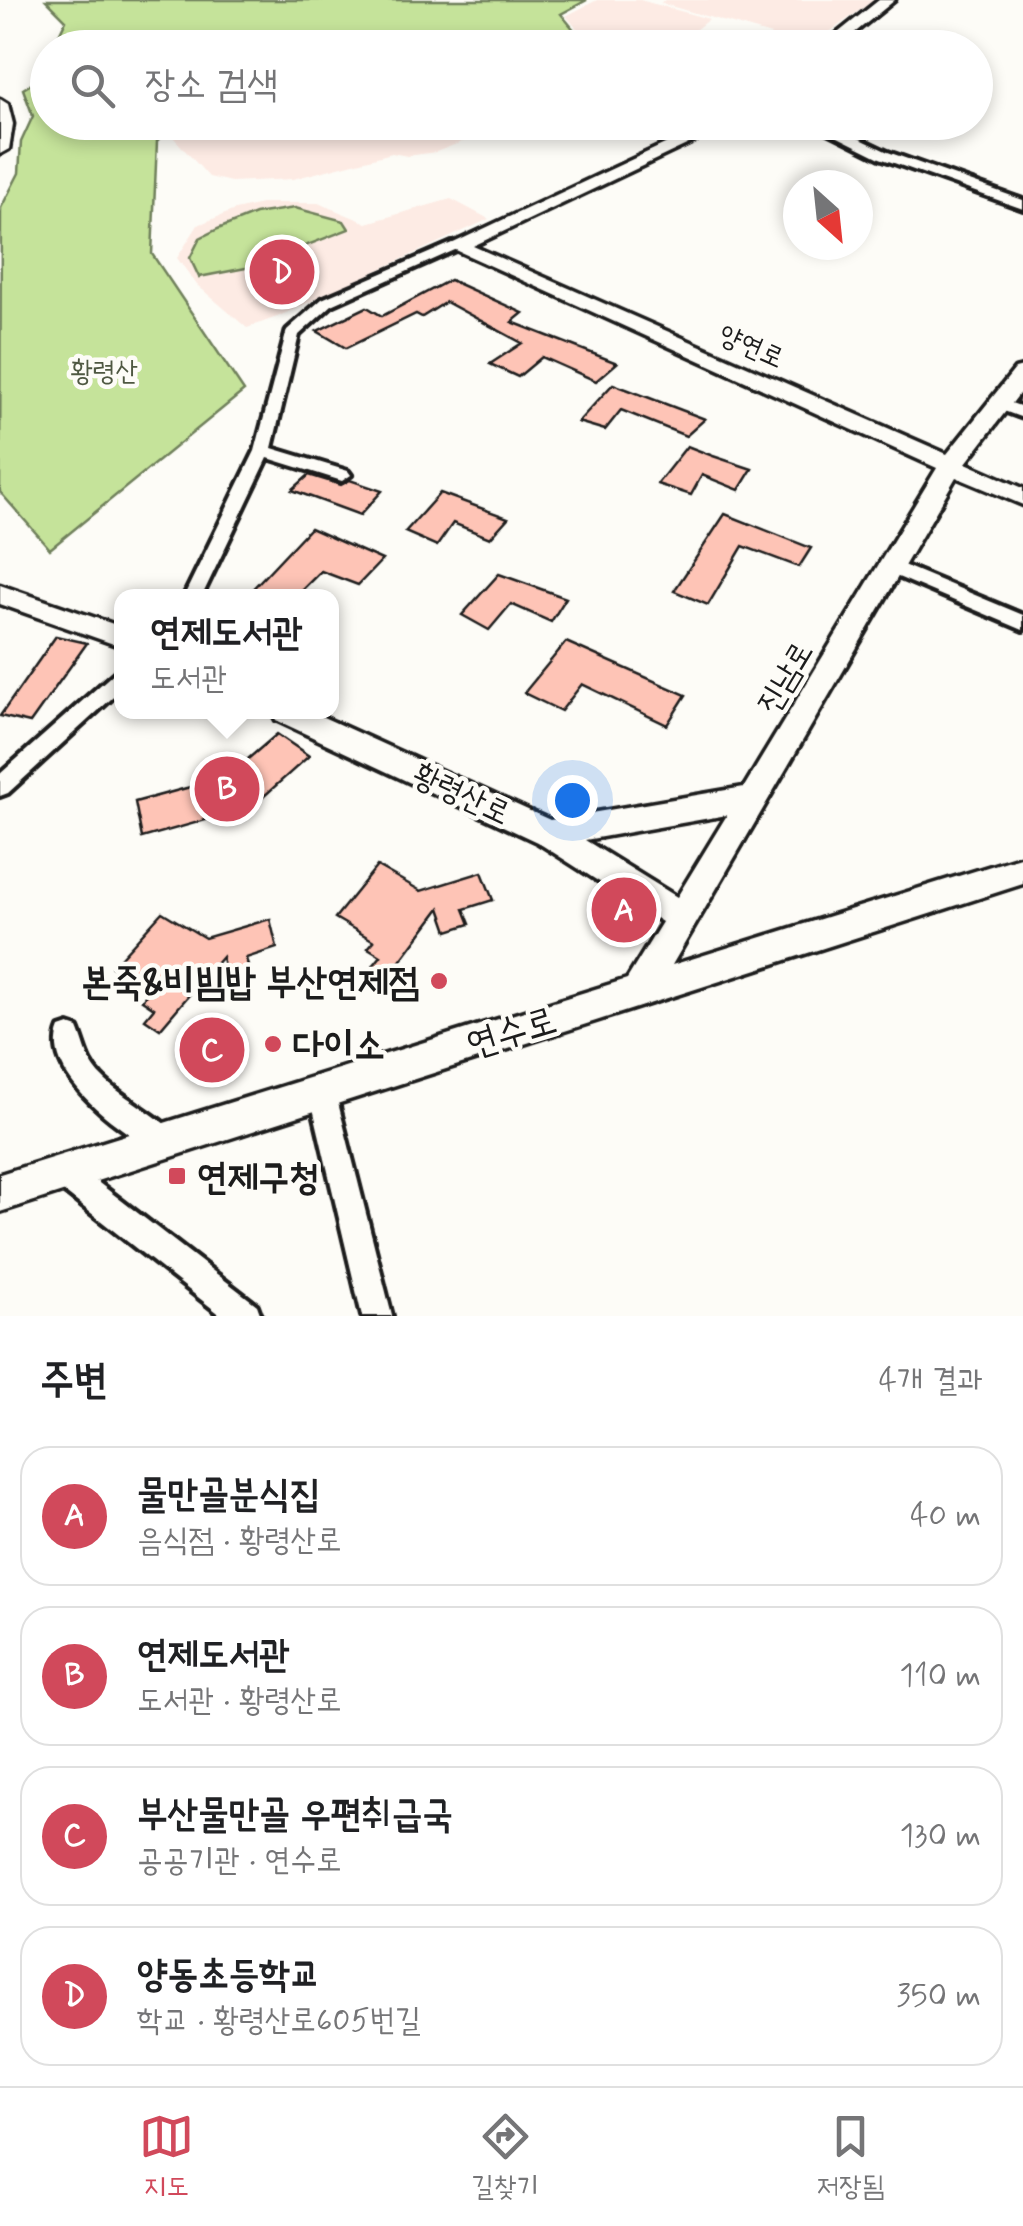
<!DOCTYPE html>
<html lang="ko">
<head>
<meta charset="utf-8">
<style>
  body { margin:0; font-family:Mynerve,"Poor Story",sans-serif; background:#f2f2f2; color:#202124 }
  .compass { position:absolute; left:783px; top:170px; width:90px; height:90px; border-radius:50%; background:#fff; box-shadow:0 5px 15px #0003; rotate:153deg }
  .you { position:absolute; left:572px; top:800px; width:35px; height:35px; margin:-25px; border:8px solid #fff; border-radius:50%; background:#1a73e8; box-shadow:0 0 0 15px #1a73e833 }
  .badge { display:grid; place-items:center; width:65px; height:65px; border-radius:50%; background:#d1495b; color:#fff; font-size:32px; font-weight:700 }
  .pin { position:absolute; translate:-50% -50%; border:5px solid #fff; box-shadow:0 2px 10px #0006 }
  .popup { position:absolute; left:114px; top:589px; width:225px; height:130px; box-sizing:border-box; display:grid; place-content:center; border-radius:20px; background:#fff; filter:drop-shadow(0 2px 8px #0005); font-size:32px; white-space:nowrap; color:#757577 }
  .popup b { font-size:38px; color:#202124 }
  .popup::after { content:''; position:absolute; left:50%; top:100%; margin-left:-20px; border:20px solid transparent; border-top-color:#fff }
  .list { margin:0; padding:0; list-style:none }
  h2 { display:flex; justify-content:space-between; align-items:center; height:130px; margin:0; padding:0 40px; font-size:42px }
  h2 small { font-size:32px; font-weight:400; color:#757577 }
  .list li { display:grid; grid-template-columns:65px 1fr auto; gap:30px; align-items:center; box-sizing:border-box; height:140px; margin:0 20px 20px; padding:0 20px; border:2px solid #e0e0e0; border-radius:30px }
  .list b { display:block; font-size:38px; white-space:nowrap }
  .list p { margin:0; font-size:32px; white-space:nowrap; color:#757577 }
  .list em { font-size:32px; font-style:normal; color:#757577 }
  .icon { flex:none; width:55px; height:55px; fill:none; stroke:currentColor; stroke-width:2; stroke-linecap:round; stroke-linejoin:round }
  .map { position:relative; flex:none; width:1023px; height:1316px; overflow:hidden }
  .search { position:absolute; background:#fff; box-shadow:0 5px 15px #0003; left:30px; right:30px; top:30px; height:110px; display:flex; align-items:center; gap:25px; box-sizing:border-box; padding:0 35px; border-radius:55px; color:#757577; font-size:38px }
  .sheet { height:770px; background:#fff }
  nav { display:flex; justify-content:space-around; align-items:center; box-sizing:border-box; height:140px; border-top:2px solid #e0e0e0; background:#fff; font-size:28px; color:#757577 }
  nav a { display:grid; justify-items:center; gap:5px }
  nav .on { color:#d1495b }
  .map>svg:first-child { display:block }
  .built { fill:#fdebe4 }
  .green { fill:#c5e39a; stroke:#70805b; stroke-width:2.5 }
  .building { fill:#fec4b6; stroke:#1c1c1c; stroke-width:2.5 }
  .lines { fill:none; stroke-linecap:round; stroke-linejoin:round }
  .street-casing { stroke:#1c1c1c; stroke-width:8 }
  .secondary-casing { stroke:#1c1c1c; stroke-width:7 }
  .street { fill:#fdfcf7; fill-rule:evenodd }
  .secondary { fill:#fdfcf7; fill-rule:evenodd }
  .poi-dot { fill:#d1495b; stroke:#fdfcf7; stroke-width:4 }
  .labels { text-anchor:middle; stroke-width:9; stroke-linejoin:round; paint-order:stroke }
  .far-street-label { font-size:28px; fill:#1c1c1c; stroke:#fdfcf7 }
  .far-park-label { font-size:28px; fill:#4f5842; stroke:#fdfcf7 }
  .street-label { font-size:32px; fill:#1c1c1c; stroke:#fdfcf7 }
  .near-poi-label { font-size:38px; font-weight:bold; fill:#1c1c1c; stroke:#fdfcf7; text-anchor:start }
  .near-street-label { font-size:38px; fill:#1c1c1c; stroke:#fdfcf7 }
</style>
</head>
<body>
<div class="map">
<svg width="1023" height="1316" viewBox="0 0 1023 1316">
  <rect width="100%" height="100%" fill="#fdfcf7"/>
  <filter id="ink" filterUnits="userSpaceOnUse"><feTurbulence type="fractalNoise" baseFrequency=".01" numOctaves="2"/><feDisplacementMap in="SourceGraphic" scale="20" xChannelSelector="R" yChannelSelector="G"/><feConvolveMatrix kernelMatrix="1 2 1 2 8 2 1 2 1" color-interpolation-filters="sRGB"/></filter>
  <g filter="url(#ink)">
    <g class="built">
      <path d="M597,0h43l69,19 -14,11 59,12 -7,6h-231l37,-2 27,-14 -14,-16z"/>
      <path d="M666,0h208l-65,47 -51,1 13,-13 -111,-32z"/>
      <path d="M193,123l298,-1 1,1 -2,8 -54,21 -29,4 -15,-3 -99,26 -62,3 -22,-5 -35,-39 4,-12z"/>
      <path d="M451,199l38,20 -212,98 -30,11 -50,-43 -20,-27 21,-33 37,-15 30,-7h53l49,20z"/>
    </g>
    <g class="green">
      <path d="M46,0h541l-26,14 14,17 -29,13h-57l-11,4 -425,-1 13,-27z"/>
      <path d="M47,59l1,63 126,1 -17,18 -5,113 92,137 -194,158 -50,-57 1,-284 18,-35 2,-31 12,-26 -10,-27 13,-8z"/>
      <path d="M486,122l-2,8c-32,11 -57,16 -85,-7z"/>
      <path d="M295,208l49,13 5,8 -98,38 -52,10 -9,-19 10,-20 18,-9 37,-15z"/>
    </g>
    <g class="building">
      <path d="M450,280l73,33 -11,9 105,41 -21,18 -54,-24 -24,20 -28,-13 32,-21 -76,-41 -24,15 -6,-3 -70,34 -29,-17 50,-24 15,9z"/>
      <path d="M613,384l92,35 -19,17 -65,-26 -16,20 -27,-8z"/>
      <path d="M687,446l26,10 39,13 -13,21 -37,-15 -11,20 -34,-11z"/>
      <path d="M309,475l32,10 9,-5 32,11 -22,24 -68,-25z"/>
      <path d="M440,493l68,25 -18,20 -37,-15 -16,23 -32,-14z"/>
      <path d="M725,514l86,34 -12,19 -56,-21 -35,59 -34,-14z"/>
      <path d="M310,528l72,32 -24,25 -37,-14 -25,25h-50z"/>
      <path d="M499,574l67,24 -15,24 -40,-18 -22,26 -27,-15z"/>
      <path d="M56,636l31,7 -57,80 -30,-7z"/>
      <path d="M566,642l120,53 -19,30 -85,-41 -21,27 -37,-18z"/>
      <path d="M277,734l32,22 -57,51 -110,31 -7,-36 92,-25z"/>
      <path d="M377,866l44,25 61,-19 11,28 -29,9 6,15 -22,7 -8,-23 -51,68 -16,-10 8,-10 -13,-8 6,-7 -39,-23z"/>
      <path d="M162,912l43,26 65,-19 7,29 -31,10 4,16 -23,8 -5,-25 -7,8 -37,12 17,11 -35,41 -15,-10 9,-11 -12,-8 7,-9 -37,-24z"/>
    </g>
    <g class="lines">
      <g class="street-casing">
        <g id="street">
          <path d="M808,122h17l63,30 135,48v9l-143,-51z"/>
          <path d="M452,243l12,3 -132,59 -33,30 -27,113 76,23 3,4 -9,6 -74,-23 -66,138h-18l71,-145 32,-121 35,-31z"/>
          <path d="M999,399l24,8v11l-30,-11v-6z"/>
          <path d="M891,560l132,55v15l-139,-59 -2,-5z"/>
          <path d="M122,669v20l-114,104 -8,3v-22l115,-102z"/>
          <path d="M69,1025l9,3c8,19 9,34 24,49 18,20 70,45 78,64l-4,10 -10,4c-37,-16 -127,-79 -106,-127z"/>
          <path d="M322,1078l9,4 4,9 57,225h-30l-53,-225 4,-9z"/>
          <path d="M63,1159l10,4 184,142 4,11h-39l-169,-133 -4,-10 4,-10z"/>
        </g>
      </g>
      <g class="secondary-casing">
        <g id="secondary">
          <path d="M879,0h16l-59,48h-17z"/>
          <path d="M0,99l8,5 5,20 -4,25 -9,5z"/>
          <path d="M712,122h23l-262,124 474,208 68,-85 8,-2v22l-57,74 57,25v17l-67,-28 -284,488 351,-109v28l-1023,328v-38l627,-195 35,-57 -125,-80 -261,-122 -4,-8h40l238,108 194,-33 193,-319 -490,-222zM727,815l-50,82 -92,-57z"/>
          <path d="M0,585l122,42v20l-122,-43z"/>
        </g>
      </g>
      <use href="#street" class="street"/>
      <use href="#secondary" class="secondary"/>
    </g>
  </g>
  <g class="poi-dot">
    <circle cx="439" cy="981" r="10"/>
    <circle cx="273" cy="1044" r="10"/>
    <rect x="167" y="1166" width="20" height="20" rx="5"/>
  </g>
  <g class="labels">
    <g class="far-street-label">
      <text transform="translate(752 345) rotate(24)" y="10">양연로</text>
    </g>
    <g class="far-park-label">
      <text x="104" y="380">황령산</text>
    </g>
    <g class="street-label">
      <text transform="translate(784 677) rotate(-59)" y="11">진남로</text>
      <text transform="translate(462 793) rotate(25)" y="11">황령산로</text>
    </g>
    <g class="near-poi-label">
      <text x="419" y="994" text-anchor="end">본죽&amp;비빔밥 부산연제점</text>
      <text x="293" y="1057">다이소</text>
      <text x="197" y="1189">연제구청</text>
    </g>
    <g class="near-street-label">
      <text transform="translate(511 1031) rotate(-17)" y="13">연수로</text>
    </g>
  </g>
</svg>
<svg class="compass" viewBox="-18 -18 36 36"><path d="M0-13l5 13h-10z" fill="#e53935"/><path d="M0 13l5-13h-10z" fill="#757577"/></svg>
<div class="you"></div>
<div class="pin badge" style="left:624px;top:910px">A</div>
<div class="pin badge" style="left:227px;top:789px">B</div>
<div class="popup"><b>연제도서관</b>도서관</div>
<div class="pin badge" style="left:212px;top:1050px">C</div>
<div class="pin badge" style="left:282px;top:272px">D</div>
<div class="search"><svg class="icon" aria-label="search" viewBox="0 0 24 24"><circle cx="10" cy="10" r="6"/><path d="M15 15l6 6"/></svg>장소 검색</div>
</div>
<section class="sheet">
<h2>주변<small>4개 결과</small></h2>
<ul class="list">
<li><span class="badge">A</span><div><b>물만골분식집</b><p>음식점 · 황령산로</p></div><em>40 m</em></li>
<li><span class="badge">B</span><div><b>연제도서관</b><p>도서관 · 황령산로</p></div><em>110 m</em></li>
<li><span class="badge">C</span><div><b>부산물만골 우편취급국</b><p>공공기관 · 연수로</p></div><em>130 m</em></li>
<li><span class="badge">D</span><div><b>양동초등학교</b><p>학교 · 황령산로605번길</p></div><em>350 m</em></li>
</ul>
</section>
<nav>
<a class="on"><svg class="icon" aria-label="map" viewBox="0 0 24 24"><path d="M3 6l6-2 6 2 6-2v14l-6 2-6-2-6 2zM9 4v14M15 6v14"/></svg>지도</a>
<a><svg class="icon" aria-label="directions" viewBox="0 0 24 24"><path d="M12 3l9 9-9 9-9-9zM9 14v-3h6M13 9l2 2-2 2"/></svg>길찾기</a>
<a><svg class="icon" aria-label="saved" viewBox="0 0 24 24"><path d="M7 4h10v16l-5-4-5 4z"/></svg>저장됨</a>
</nav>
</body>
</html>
